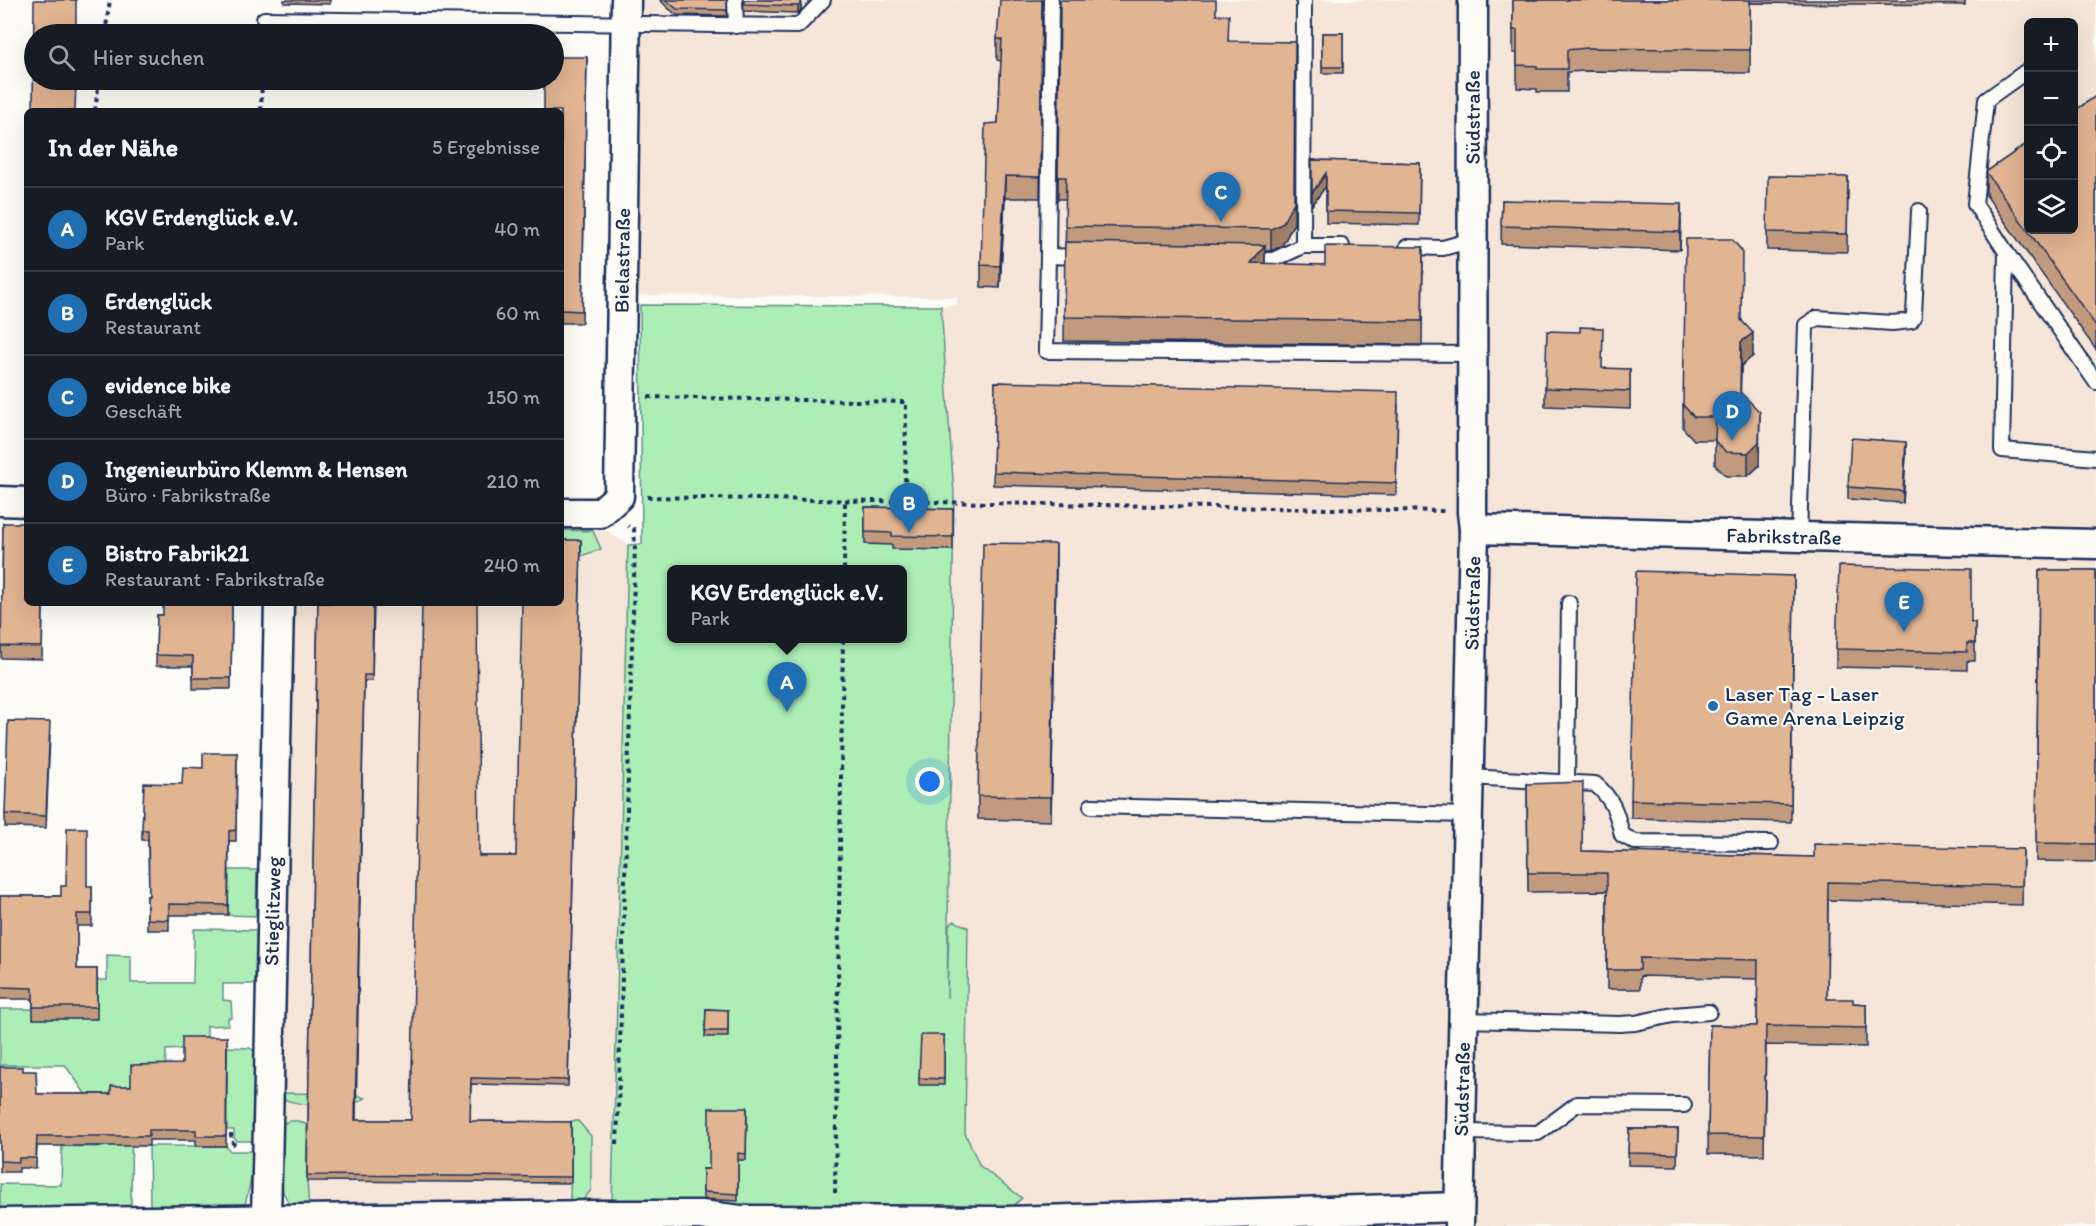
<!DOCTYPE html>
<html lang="de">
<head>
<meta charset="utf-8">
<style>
  body { margin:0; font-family:Itim,sans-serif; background:#20242c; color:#f1f3f6 }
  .controls { position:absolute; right:18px; top:18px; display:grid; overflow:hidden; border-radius:9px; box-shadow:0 6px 24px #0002 }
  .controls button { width:54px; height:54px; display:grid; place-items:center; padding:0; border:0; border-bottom:2px solid #363941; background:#171b24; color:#f1f3f6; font:30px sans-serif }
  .you { position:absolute; left:930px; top:782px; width:21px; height:21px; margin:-15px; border:4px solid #fff; border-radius:50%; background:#1a73e8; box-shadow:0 0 0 9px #1a73e833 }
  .badge { display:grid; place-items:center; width:39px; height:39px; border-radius:50%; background:#1f6fb2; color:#fff; font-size:20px; font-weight:700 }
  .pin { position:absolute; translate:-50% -50px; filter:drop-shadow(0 2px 3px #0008) }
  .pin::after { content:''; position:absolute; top:32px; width:21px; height:18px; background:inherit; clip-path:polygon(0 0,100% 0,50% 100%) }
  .popup { position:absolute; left:667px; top:565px; width:240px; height:78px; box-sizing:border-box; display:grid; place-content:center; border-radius:9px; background:#171b24; filter:drop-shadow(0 2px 4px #0005); font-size:20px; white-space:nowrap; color:#9ea1a6 }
  .popup b { font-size:22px; color:#f1f3f6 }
  .popup::after { content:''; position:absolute; left:50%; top:100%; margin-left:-12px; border:12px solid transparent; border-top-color:#171b24 }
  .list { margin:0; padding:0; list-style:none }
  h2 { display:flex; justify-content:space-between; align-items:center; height:78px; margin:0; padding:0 24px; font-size:26px }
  h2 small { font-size:20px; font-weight:400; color:#9ea1a6 }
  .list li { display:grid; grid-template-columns:39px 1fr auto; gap:18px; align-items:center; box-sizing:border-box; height:84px; padding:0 24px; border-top:2px solid #363941 }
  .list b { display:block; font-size:22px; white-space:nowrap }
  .list p { margin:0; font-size:20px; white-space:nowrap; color:#9ea1a6 }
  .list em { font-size:20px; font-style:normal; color:#9ea1a6 }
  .icon { flex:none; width:33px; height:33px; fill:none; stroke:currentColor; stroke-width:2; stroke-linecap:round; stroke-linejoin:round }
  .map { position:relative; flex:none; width:2096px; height:1226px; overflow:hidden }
  .search { position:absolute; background:#171b24; box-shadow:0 6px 24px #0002; left:24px; top:24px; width:540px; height:66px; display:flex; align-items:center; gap:15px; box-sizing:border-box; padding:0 21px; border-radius:33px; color:#9ea1a6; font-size:22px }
  .panel { position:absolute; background:#171b24; box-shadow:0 6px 24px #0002; left:24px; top:108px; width:540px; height:498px; border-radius:9px }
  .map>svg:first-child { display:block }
  .built { fill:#f5e6d9; fill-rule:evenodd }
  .green { fill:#adeeb7; stroke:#648e8a; stroke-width:1.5; fill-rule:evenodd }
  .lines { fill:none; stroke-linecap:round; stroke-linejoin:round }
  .lane-casing { stroke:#1b2f5e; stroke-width:18 }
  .street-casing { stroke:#1b2f5e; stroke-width:33 }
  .path { stroke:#1b2f5e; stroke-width:4; stroke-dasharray:4.5 4.5; stroke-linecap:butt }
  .lane { stroke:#fdfcf7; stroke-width:14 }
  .street { stroke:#fdfcf7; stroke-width:28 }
  .wall { fill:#c29b7e; stroke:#1b2f5e; stroke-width:1.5 }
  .shaded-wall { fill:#9e7e66; stroke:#1b2f5e; stroke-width:1.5 }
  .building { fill:#e1b492; stroke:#1b2f5e; stroke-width:1.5 }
  .poi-dot { fill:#1f6fb2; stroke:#fdfcf7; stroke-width:2 }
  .labels { text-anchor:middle; stroke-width:4.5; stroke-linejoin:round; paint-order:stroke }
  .street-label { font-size:21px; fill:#1b2f5e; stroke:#fdfcf7 }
  .poi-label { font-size:21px; fill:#1b2f5e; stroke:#fdfcf7; text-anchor:start }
</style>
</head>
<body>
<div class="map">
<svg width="2096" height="1226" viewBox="0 0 2096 1226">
  <rect width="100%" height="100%" fill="#fdfcf7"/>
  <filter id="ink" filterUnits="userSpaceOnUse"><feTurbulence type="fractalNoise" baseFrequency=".0167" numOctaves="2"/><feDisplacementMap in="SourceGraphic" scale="12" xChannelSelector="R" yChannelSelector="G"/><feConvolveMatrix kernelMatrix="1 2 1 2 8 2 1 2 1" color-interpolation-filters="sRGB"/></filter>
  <g filter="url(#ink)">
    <g class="built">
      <path d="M611,0h1485v1226h-1158l7,-108 9,-624 -13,-188 16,-1v-8l-347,-2zM2028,22h46v208h-46z"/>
      <path d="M561,530l46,1 21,14 -16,660 -320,4 -9,-17 -4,-31 10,-558h272z"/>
    </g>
    <g class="green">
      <path d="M640,305l301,1 13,188 -7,504 2,-73 5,-4 14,6 -3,206 15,33 42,32 -11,10 -399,-3 16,-660 14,-1zM672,570h230v68h-230z"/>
      <path d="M561,530l32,1 8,18 -20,7v-10h-20z"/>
      <path d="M229,870h28l-1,46 -28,-1z"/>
      <path d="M194,929l62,1 -1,54h-32v16l8,1 1,17h-4v7l-21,1v22l-25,-1v2l-16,1 -1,24 -33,1 -1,131 -4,5 -127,2v-29l61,1 1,-39 41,1c1,-33 -20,-56 -38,-82h-65v-56h66l31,-29h10v-25l24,1v27h62z"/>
      <path d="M227,1047l23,1 4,3 -1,90h-16l-3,-3v-8h-7z"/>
      <path d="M280,1093l75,1 10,4c-4,2 -8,5 -13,6 -15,2 -60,2 -72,-7z"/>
      <path d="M289,1121h10l8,4v56l2,27 -17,1 -9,-17 -4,-31 1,-36z"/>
      <path d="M571,1121h7l13,15v54l-12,15h-9z"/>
      <path d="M149,1146h77l4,5h23l-2,29 -7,29 -91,2 -3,-5z"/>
    </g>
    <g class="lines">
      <g class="lane-casing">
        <g id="lane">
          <path d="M735,0l1,26"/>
          <path d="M264,19l534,7 25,-26"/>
          <path d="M2028,70l-42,30 -11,104 31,48 90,130"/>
          <path d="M1303,246l1,-246"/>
          <path d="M1407,247l36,1 29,-8"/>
          <path d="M2006,252l-4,198 94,8"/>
          <path d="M1048,256l3,-256"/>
          <path d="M1082,257l-34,-1 -2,95 426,3"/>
          <path d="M1248,260h25l30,-14h39"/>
          <path d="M1799,537l7,-212 11,-7 75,5 19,-2 3,-6 5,-104"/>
          <path d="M1468,777l127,7c18,15 22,29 27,51l13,7 136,1"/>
          <path d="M1567,782l2,-179"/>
          <path d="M1091,806l377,9"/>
          <path d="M1463,1020l157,4 15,-1 38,-8 36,-3"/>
          <path d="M1461,1132l77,1 39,-29 107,1"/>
        </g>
      </g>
      <g class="street-casing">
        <g id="street">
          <path d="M0,501l27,1"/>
          <path id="s1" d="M561,513h39l19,-17 7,-496"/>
          <path id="s2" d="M1474,529l622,15"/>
          <path id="s3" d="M266,1219l13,-616"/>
          <path d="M0,1223l601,-8h100l39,5 266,1 453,-14"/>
          <path id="s4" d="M1459,1225l15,-696 -2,-17 1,-512"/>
        </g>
      </g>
      <g class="path">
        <path d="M105,34l5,-34"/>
        <path d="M95,111l4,-31"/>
        <path d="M261,111l1,-31"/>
        <path d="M648,397l258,5 -1,99"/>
        <path d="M647,497l797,14"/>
        <path d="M844,570l1,-70"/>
        <path d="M231,1133v8l4,4"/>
        <path d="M617,1144l18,-599 -1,-16 -6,-3"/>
        <path d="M835,1193l8,-555"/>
      </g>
      <use href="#lane" class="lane"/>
      <use href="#street" class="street"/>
    </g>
    <g class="wall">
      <path d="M284,0h46v4l-46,-1z"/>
      <path d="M660,0h67v16l-50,-1 -9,-7z"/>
      <path d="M743,0h58v10l-3,3 -54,-2z"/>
      <path d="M1042,0l-2,198h-35l-5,90 -19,-1v-22l17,-142 3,-62 -4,-1v-21z"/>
      <path d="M1060,0l156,15 13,26 65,182 -12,23 -11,5h-6v13l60,1 98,-18 -1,98 -358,-4 2,-142h-8z"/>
      <path d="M1513,0h452v5l-215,-2v70l-163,-2 -20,1v20h-30v-3l-20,-1v-35h-4z"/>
      <rect x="1322" y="33" width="21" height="40"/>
      <path d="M587,57l-5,266h-21v-212z"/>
      <path d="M2096,96v254l-110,-155v-23z"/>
      <path d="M1312,160l108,3 -1,62 -93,-2v-37l-14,19z"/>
      <path d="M1848,177l-1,75 -80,-2v-18z"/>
      <path d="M1502,200l179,22 -1,28 -179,-6z"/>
      <path d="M1742,320l11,36 -12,10 -1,26 19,74 -11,10h-22l-11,-11v-25h-21l-11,-12v-23z"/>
      <path d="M1630,369v40l-85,-3v-18z"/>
      <path d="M995,382l403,23 -2,90 -403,-10z"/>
      <path d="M1906,454l-3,49 -55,-4v-12z"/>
      <path d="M865,507l88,2v41l-61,-1v-4l-27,-1z"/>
      <path d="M3,523l24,80h16l-1,56 -41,-1z"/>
      <path d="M581,540l-13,546 -97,-2 -1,37 101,1v61l-264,-2 11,-578h56l-2,78h-8l-8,439h55l68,-264h37z"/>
      <path d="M1056,568l-5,253 -73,-2v-23z"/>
      <path d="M2039,570h57v292l-60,-1z"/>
      <path d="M1794,576l-3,246 -160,-4v-18z"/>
      <path d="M232,603l-1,86h-38v-23h-37l1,-51h6z"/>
      <path d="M1971,622h4v39h-8v9l-131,-3v-18z"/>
      <path d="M50,735l-4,93 -41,-1v-13z"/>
      <path d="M237,753l-1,88h-7l-1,74h-59v15h-22v-34h2l-1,-56h-6v-10l61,-62z"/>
      <path d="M1527,784l55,67 232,6 209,-8 -1,56 -194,-5 -1,99 26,4 13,1v43l-100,-2 -2,110 -56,-1 2,-129 47,1 1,-47 -118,-3v13h-33v-98l-79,1z"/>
      <path d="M92,886v40h-15v43h20v50h-64v-20h-33v-103h61z"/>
      <path d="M706,1009l22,1v27h-23z"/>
      <path d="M944,1035v50h-25v-7z"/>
      <path d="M227,1037l-1,109h-30v-6h-47v6h-112l-1,22h-17v4h-19v-105l23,4 14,23h74l71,-30z"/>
      <path d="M747,1108l-1,52h-8v41l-35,-2v-30h6z"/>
      <path d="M1629,1129h49l-1,37 -49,-1z"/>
    </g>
    <g class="shaded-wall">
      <path d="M801,0v10l-3,3v-7z"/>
      <path d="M1295,42l-1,181 -12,23 -11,5v-22z"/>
      <path d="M1326,173v13l-14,19v-12z"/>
      <path d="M1005,176v22l-5,90v-22z"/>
      <path d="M1681,204v18l-1,28v-18z"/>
      <path d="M1265,245v24l-14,-6z"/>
      <path d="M1753,333v23l-12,10 -1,49 1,-73z"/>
      <path d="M1760,412l-1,54 -11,10v-23z"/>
      <path d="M1906,442v12l-3,49v-12z"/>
      <path d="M1056,544v24l-5,253v-24z"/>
    </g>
    <g class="building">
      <path d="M34,0h42v34h-42v46h42l-1,31h-42z"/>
      <path d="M666,0h61v10l-50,-1z"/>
      <path d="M744,0h57v4l-3,2 -54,-2z"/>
      <path d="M1000,0h42l-2,177 -35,-1 -5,90 -19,-1 4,-141 13,-1 4,-84h-5z"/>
      <path d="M1060,0h156v15h13l-1,26 67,1 -1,160 -12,22 -11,5 -206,-3 1,-49h-8z"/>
      <path d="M1513,0h237v50l-163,-2 -20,2v19h-30v-3l-20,-1v-35h-4z"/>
      <rect x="1322" y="33" width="21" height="34"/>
      <path d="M554,57h33l-5,254 -21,-1v-199h-17v-31h10z"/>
      <path d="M2096,96v230l-110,-154 42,-29v87h45v-118z"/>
      <path d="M1312,160l108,3 -1,50 -93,-2v-38l-14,20z"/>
      <path d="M1768,176l80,1 -1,57 -80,-2z"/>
      <path d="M1502,200l179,4 -1,28 -179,-6z"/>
      <path d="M1686,239h46l10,12 -1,69 12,13 -12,9 -1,50 20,20 -1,30 -11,11 -22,-1 -11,-11 1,-24h-22l-11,-12z"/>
      <path d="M1065,242l200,3 -14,18 74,2v-19l98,1 -1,74 -358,-4z"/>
      <path d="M1580,327l23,1 -1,40 28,1v22l-85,-3 2,-57 33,1z"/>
      <path d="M995,382l403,10 -2,91 -403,-11z"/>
      <path d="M1851,438l55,4 -3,49 -55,-4z"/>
      <path d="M865,507l88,2v28l-61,-1v-3l-27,-1z"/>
      <path d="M3,523h24v80h16l-1,44 -41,-1z"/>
      <path d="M561,540h20l-13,540 -97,-2 -1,43 101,1v55l-264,-2 11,-572h55l-1,72h-8l-9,445h56l11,-517h55l2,253h37l6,-253h39z"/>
      <path d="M983,543l73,1 -5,253 -73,-1z"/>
      <path d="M1839,566l132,3v53h4v21h-8v9l-131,-3z"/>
      <path d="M2039,570h57v274l-60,-1z"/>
      <path d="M1636,571l158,5 -3,228 -160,-4z"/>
      <path d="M163,603h69l-1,75h-38v-22l-37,-1 1,-40h6z"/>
      <path d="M8,721l42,1 -4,94 -41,-2z"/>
      <path d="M203,753h34l-1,77 -7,1 -1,74 -59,-1v16l-22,-1v-23h2l-1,-66h-6l2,-47 38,1 1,-17 20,1z"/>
      <path d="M1583,782l-1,69 232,6v-13l209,5 -1,37 -194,-4 -1,117h26v4l13,1v24l-100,-2 -2,110 -56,-1 2,-110 47,1 1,-66 -118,-2v12h-33v-97h-79l-1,-89z"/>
      <path d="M67,828h20v58h5v28h-15v55h20v38h-64v-19l-33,-1v-91h61v-10h5z"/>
      <path d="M706,1009l22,1v21h-23z"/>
      <path d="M921,1035h23v44l-25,-1z"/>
      <path d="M182,1037h45l-1,99h-30v-6h-47v6h-112l-1,22h-17v4l-19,-1v-94h23v4h13l1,23h74v-8h20v-21l51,-1z"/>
      <path d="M709,1108h38l-1,46 -8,-1v41l-35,-2v-23h6z"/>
      <path d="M1629,1129h49l-1,25 -49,-1z"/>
    </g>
  </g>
  <circle class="poi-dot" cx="1713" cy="706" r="6"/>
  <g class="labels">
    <g class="street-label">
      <text dy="7" stroke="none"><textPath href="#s4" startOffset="1108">Südstraße</textPath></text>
      <text dy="7" stroke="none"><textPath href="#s1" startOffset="300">Bielastraße</textPath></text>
      <text dy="7" stroke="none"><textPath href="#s2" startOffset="310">Fabrikstraße</textPath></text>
      <text dy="7" stroke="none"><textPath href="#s4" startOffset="622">Südstraße</textPath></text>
      <text dy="7" stroke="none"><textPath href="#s3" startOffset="308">Stieglitzweg</textPath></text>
      <text dy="7" stroke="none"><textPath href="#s4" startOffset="136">Südstraße</textPath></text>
    </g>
    <g class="poi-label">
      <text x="1725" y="701">Laser Tag - Laser<tspan x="1725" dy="24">Game Arena Leipzig</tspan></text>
    </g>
  </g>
</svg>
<div class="controls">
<button>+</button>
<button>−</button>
<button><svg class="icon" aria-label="locate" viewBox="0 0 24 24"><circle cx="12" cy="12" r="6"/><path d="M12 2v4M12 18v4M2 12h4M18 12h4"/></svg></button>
<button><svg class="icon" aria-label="layers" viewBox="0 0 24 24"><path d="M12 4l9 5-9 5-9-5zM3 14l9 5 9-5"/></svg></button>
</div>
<div class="you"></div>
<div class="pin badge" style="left:787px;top:712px">A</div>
<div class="popup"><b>KGV Erdenglück e.V.</b>Park</div>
<div class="pin badge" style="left:909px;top:533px">B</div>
<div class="pin badge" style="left:1221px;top:222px">C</div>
<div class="pin badge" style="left:1732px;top:441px">D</div>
<div class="pin badge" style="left:1904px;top:632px">E</div>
<div class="search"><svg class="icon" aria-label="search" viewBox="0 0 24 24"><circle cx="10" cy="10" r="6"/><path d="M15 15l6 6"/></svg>Hier suchen</div>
<section class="panel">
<h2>In der Nähe<small>5 Ergebnisse</small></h2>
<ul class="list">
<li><span class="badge">A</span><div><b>KGV Erdenglück e.V.</b><p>Park</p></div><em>40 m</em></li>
<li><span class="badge">B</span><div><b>Erdenglück</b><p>Restaurant</p></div><em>60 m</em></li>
<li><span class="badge">C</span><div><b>evidence bike</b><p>Geschäft</p></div><em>150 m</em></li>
<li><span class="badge">D</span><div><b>Ingenieurbüro Klemm &amp; Hensen</b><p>Büro · Fabrikstraße</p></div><em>210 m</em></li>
<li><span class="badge">E</span><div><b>Bistro Fabrik21</b><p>Restaurant · Fabrikstraße</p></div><em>240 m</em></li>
</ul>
</section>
</div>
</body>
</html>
